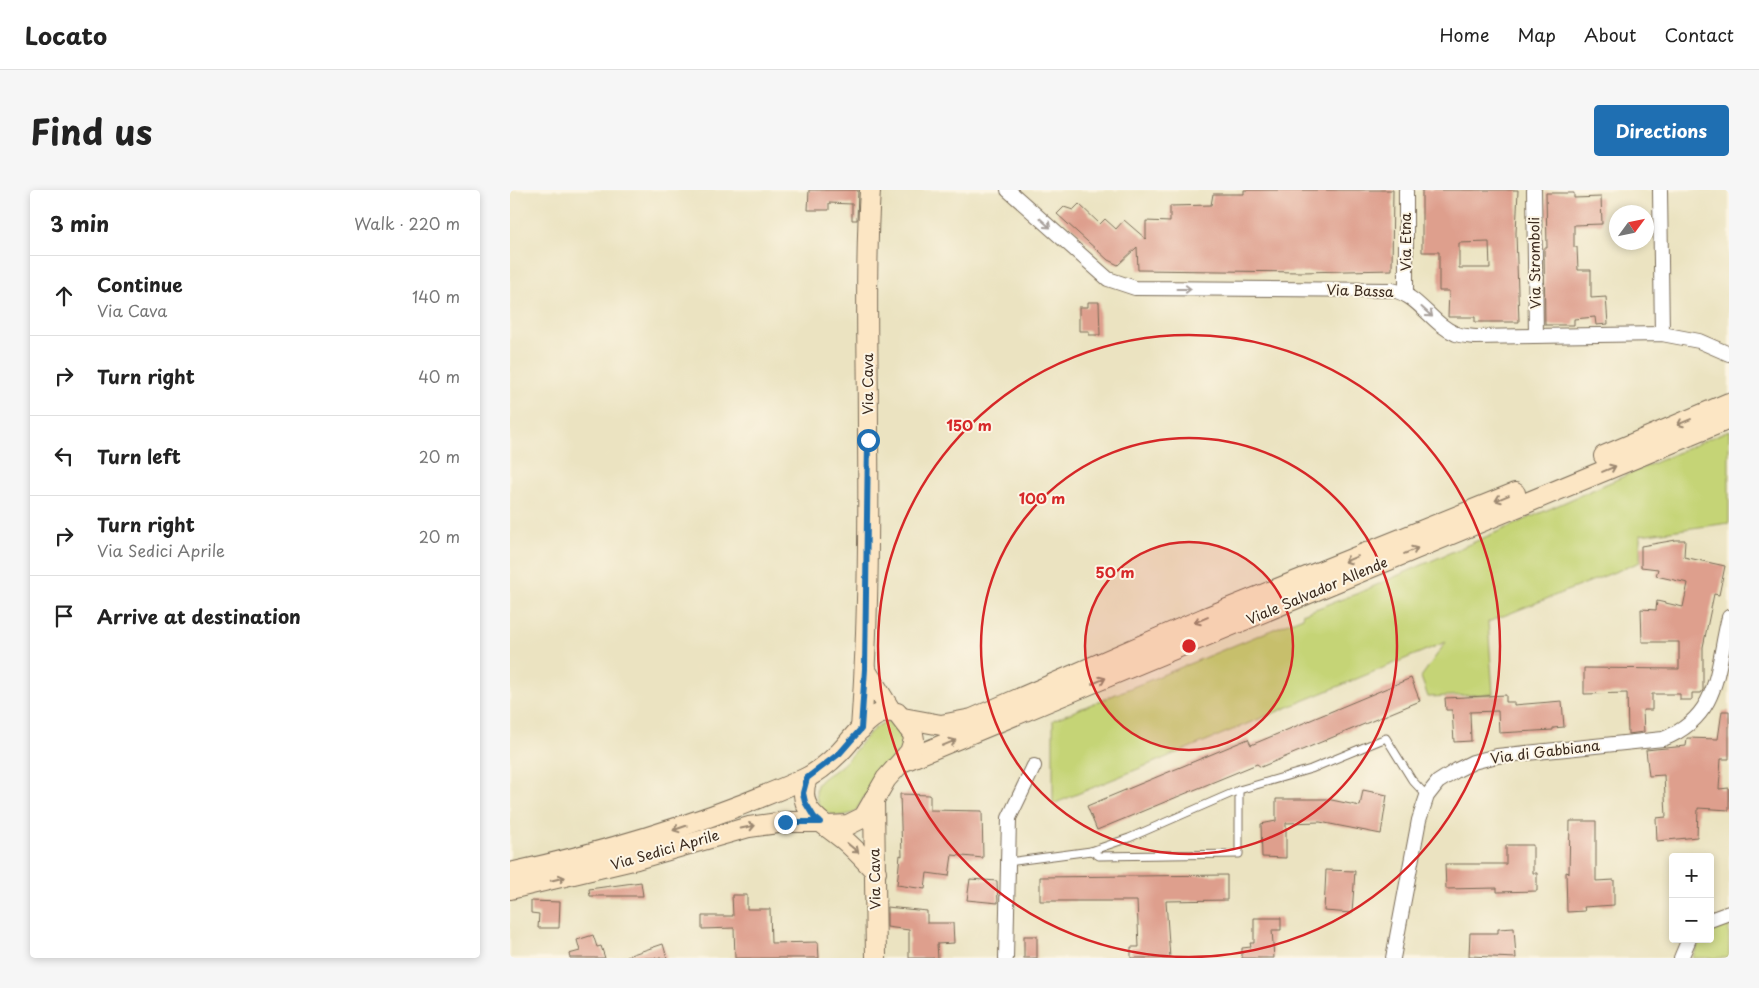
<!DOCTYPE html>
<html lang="en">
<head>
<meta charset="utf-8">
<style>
  body { margin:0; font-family:"Playpen Sans",sans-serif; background:#f6f6f6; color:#222 }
  .controls { position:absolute; right:15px; bottom:15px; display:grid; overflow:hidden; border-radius:5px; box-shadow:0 2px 8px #0003 }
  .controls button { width:45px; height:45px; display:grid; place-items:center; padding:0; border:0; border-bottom:1px solid #e0e0e0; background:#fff; color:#222; font:25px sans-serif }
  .compass { position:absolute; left:1099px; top:15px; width:45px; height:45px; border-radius:50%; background:#fff; box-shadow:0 2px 8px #0003; rotate:57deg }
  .stop { position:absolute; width:15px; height:15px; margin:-11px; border:4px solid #1f6fb2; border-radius:50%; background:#fff }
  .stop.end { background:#1f6fb2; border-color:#fff; box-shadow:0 1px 5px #0008 }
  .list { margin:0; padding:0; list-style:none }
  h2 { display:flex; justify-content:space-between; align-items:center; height:65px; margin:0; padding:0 20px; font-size:21px }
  h2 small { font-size:16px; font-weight:400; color:#767676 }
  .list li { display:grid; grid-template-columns:32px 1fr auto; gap:15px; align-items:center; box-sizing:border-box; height:80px; padding:0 20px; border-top:1px solid #e0e0e0 }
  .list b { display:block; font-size:19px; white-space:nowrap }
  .list p { margin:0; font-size:16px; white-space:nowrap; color:#767676 }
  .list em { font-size:16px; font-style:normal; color:#767676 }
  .icon { flex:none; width:28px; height:28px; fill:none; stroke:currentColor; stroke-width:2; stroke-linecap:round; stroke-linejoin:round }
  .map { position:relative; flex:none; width:1219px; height:768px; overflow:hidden; border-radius:5px }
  header { display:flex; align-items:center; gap:30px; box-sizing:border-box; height:70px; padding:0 25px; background:#fff; border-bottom:1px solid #e0e0e0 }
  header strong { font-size:24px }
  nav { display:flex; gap:28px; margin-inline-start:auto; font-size:18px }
  .intro { display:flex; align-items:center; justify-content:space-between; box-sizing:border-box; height:120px; padding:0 30px }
  h1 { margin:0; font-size:35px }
  .button { padding:12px 22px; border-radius:5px; background:#1f6fb2; color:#fff; font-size:18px; font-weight:700 }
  main { display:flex; gap:30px; padding:0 30px }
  aside { flex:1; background:#fff; border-radius:5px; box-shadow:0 2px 8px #0003 }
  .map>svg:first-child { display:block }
  .green { fill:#c5d476; stroke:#807f4a }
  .building { fill:#de9f8d; fill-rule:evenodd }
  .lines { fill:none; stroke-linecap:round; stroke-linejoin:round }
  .lane-casing { stroke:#796b57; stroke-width:9 }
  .street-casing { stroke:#796b57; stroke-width:16 }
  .secondary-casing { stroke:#796b57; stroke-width:22 }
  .lane { stroke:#fff; stroke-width:7 }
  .street { stroke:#fff; stroke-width:14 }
  .secondary { stroke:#fce6c4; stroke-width:20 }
  .oneway { stroke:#a79f9a }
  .oneway2 { stroke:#9c8871 }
  .route { stroke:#1f6fb2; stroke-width:6 }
  .ring { fill:none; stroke:#d62828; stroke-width:2.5 }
  .labels { text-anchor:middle; stroke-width:4; stroke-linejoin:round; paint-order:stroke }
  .street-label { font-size:14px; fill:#3b2a1e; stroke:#fcf5e5 }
  .centre { fill:#d62828; stroke:#fcf5e5; stroke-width:2.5 }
  .ring-label { font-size:15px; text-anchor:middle; font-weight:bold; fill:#d62828; stroke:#fcf5e5; stroke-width:4; stroke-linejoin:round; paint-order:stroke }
</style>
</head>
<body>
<header>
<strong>Locato</strong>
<nav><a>Home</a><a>Map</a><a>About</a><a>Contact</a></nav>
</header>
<div class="intro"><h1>Find us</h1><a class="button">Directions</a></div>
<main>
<aside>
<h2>3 min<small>Walk · 220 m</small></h2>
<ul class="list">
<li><svg class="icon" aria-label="ahead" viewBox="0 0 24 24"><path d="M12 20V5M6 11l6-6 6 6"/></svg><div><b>Continue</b><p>Via Cava</p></div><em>140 m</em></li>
<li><svg class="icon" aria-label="right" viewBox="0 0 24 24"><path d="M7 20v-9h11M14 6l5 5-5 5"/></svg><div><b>Turn right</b></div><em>40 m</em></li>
<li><svg class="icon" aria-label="left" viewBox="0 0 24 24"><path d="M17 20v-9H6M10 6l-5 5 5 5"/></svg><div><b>Turn left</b></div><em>20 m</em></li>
<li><svg class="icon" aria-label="right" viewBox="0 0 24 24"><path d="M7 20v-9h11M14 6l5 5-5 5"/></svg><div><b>Turn right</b><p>Via Sedici Aprile</p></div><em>20 m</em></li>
<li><svg class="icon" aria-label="arrive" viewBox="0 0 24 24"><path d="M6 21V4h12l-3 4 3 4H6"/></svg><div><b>Arrive at destination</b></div></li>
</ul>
</aside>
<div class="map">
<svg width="1219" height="768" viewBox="0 0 1219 768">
  <rect width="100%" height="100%" fill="#fcf5e5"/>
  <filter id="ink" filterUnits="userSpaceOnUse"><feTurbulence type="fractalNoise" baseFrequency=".02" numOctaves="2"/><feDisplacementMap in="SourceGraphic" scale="10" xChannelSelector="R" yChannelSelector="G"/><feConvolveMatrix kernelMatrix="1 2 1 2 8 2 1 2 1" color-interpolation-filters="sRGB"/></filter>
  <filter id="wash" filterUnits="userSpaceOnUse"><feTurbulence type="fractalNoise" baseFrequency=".0096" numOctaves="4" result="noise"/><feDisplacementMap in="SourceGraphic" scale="20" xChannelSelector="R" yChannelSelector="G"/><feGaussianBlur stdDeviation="1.12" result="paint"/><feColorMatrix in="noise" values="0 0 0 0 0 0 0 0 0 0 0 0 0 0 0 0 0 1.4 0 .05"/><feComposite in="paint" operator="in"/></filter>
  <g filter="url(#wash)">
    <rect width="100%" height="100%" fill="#ebe3c1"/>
    <g class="green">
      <path d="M1219,240v93l-89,12v27l-152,60 5,72 -65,3 -7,-20 25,-35 -393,162v-84l250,-103 -1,-3 54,-20z"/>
      <path d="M380,531l12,13 -1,15 -22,24 -24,39c-21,10 -44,-2 -38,-27 6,-9 17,-13 25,-20 14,-12 28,-41 48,-44z"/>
      <path d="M1219,734v34h-37l8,-17 10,-2v-6z"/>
    </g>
    <g id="blocks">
      <g class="building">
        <path d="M299,0h49l-1,30h-5v-16l-23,-1v7h-21z"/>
        <path d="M734,0h149l-1,80 -90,2 -164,-2 -1,-23 -19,18 -10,-5 -51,-46 7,-7 9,3 6,-6 21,20 5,-5 11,10 8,-9 22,19v-18l24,1v-16l41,-1 2,-11h31z"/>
        <path d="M912,0h96l-2,43 3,89h-44v-5h-27l1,-26h-10v-39h-17zM979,52l1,26h-31v-25z"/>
        <path d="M1036,3h28v5l27,-1 1,27 -28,1v22h3l1,23h13v28l15,-1 2,27 -12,1 -1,-8 -21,2v6h-29l-1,-77h3z"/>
        <path d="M578,112h11l1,33h-11v-4h-10v-24h9z"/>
        <path d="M1166,350h9l-1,17 41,9 -6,29 -5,-1 -11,53v43l-2,3h-9v7h-12v-6h-28v16h-9l1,22 -16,2 -1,-41 -43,1v-26l95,1v-27h-37l-1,-33 15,1 1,-9 26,6 5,-24 -32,-7 2,-7 -17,-2v-21z"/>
        <path d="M901,488l9,23 -159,66 -4,-3 -160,66 -10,-24 161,-67 3,6z"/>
        <path d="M996,505v7h8v3l48,-4 2,26 -11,1v2l-54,3 -1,-22 -28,1 1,29 -17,1 -2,-32h-6l-1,-12z"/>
        <path d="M1212,521h7v48h-8l-2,30 10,-1v22l-31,-2 -1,29 -40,4 -1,-23 10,-1 -2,-42 -15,1 -3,-26 40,-4 1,-8 31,1z"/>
        <path d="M853,600l24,5 -6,39 -61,-12 -34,1v35l-24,-1 -1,-33 15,-3v-22h51l33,7z"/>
        <path d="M390,604l30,1v15l52,1 1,47 -31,-3 -3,21 -22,-3 -2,16 -28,-4 3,-30 2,1z"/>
        <path d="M1060,631h26v60l18,-1v25l-30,2 1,4 -18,1 -1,-40 3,1z"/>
        <path d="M996,655h27v28h4v18l-40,1v-4l-51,1 -1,-25h61z"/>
        <path d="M816,680l29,1 -3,42 -28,-2z"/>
        <path d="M717,685v25l-61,1 4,57h-39v-11h8l-2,-46h-97v-24z"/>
        <path d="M460,689l27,2 1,22 -31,-3z"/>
        <path d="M131,692l2,14h-53l-1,-7z"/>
        <path d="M222,705h15v14h23l1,34 47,-1 1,16h-84l-1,-30 -32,1v-13h31z"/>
        <path d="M21,711l29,1 -1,26h-21l1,-14 -8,-1z"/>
        <path d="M377,717l40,4v12h26l1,20 -17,1 1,14h-29v-28l-22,-3z"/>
        <path d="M744,728h27v12h-9l2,28h-32v-10l9,-1 -1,-4h4z"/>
        <path d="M1004,738l2,30 -47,-2 1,-23h28v-4z"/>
        <path d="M83,745l4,12 4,-1 4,12h-35l-1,-4 11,-3 -3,-11z"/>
        <rect x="514" y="746" width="13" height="22"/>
        <path d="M153,754l4,14h-39l-1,-2z"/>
      </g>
    </g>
  </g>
  <g filter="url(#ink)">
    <use href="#blocks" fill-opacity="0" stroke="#796b57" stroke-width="1"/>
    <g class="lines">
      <g class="lane-casing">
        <g id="lane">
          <path d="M581,661l8,5 140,-2v-64"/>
          <path d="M498,672l83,-11 38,-13 110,-48 72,-21 75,-31 26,42 15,16"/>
        </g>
      </g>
      <g class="street-casing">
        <g id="street">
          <path d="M498,0l100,89 27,9 257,2c27,5 39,34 64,44 6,2 13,2 19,3l187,-3 37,7 30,13"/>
          <path d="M1024,0l2,145"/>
          <path d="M1150,0l2,144"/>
          <path d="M896,105v-105"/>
          <path d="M1200,730l19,-7"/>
          <path d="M496,768l3,-140 25,-52"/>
          <path d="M883,768l26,-138 8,-24 11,-14 19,-12 16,-8 24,-6 166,-17c58,-23 53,-70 66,-122"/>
          <path d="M1171,768l8,-19"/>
        </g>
      </g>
      <g class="secondary-casing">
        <g id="secondary">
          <path d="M1094,266l125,-53"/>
          <path d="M355,479l26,42"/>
          <path d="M393,528l38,7 31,-6 233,-101 310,-125"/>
          <path d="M351,539c7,-97 8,-195 7,-292 0,-82 -3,-165 2,-247"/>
          <path d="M394,571l825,-342"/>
          <path d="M297,588c-12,32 14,43 36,61 12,10 22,21 33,33"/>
          <path d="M364,609l2,159"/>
          <path d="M0,683c101,-22 199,-52 294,-94 13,-6 26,-17 36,-27 15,-15 33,-47 57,-39l16,21 1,6 -4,12 -24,27 -22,38 -16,8 -21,1"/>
          <path d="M0,699l127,-30 112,-32 36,-5h35"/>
        </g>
      </g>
      <use href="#lane" class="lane"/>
      <use href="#street" class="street"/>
      <use href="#secondary" class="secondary"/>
    </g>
    <defs><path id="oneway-shaft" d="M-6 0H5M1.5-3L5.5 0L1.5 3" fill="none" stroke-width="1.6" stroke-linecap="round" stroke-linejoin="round" transform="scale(1.25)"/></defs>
    <g class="oneway">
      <use href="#oneway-shaft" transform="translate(535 33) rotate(42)"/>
      <use href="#oneway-shaft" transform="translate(674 99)"/>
      <use href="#oneway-shaft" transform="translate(917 122) rotate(42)"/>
    </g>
    <g class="oneway2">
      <use href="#oneway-shaft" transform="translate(1174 232) rotate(157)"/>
      <use href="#oneway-shaft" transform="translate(1099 279) rotate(-23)"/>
      <use href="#oneway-shaft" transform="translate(992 308) rotate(158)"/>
      <use href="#oneway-shaft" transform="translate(901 361) rotate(-23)"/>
      <use href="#oneway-shaft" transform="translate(841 369) rotate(158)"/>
      <use href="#oneway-shaft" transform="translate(691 430) rotate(157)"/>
      <use href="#oneway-shaft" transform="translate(589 491) rotate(-23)"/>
      <use href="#oneway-shaft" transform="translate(439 553) rotate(-23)"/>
      <use href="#oneway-shaft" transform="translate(238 637) rotate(-12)"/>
      <use href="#oneway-shaft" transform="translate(170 638) rotate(161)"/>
      <use href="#oneway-shaft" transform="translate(343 658) rotate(40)"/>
      <use href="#oneway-shaft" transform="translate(48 689) rotate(-14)"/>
    </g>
  </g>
  <g class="lines" filter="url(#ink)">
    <path class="route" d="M275,632h35l-6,-5 -9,-15 -2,-9 4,-15 33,-25 21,-24 4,-60 3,-229"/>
  </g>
  <circle cx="679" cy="456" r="104" fill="#d62828" fill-opacity=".12"/>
  <g class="ring">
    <circle cx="679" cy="456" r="104"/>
    <circle cx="679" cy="456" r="208"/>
    <circle cx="679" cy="456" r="311"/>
  </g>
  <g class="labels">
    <g class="street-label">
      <text transform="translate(896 52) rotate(-90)" y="5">Via Etna</text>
      <text transform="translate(1025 73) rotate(-91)" y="5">Via Stromboli</text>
      <text transform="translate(850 101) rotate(2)" y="5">Via Bassa</text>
      <text transform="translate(358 194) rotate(-90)" y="5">Via Cava</text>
      <text transform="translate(807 401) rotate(-23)" y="5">Viale Salvador Allende</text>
      <text transform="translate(1035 562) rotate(-7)" y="5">Via di Gabbiana</text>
      <text transform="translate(155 660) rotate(-16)" y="5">Via Sedici Aprile</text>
      <text transform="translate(365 689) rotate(-91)" y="5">Via Cava</text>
    </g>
  </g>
  <circle cx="679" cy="456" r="8" class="centre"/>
  <g class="ring-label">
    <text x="459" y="241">150 m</text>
    <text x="532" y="314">100 m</text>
    <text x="605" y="388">50 m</text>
  </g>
</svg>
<div class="controls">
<button>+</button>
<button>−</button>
</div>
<svg class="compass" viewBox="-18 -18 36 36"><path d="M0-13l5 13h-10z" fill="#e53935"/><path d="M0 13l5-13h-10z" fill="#767676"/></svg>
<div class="stop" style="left:358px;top:250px"></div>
<div class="stop end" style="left:275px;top:632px"></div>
</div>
</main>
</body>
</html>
